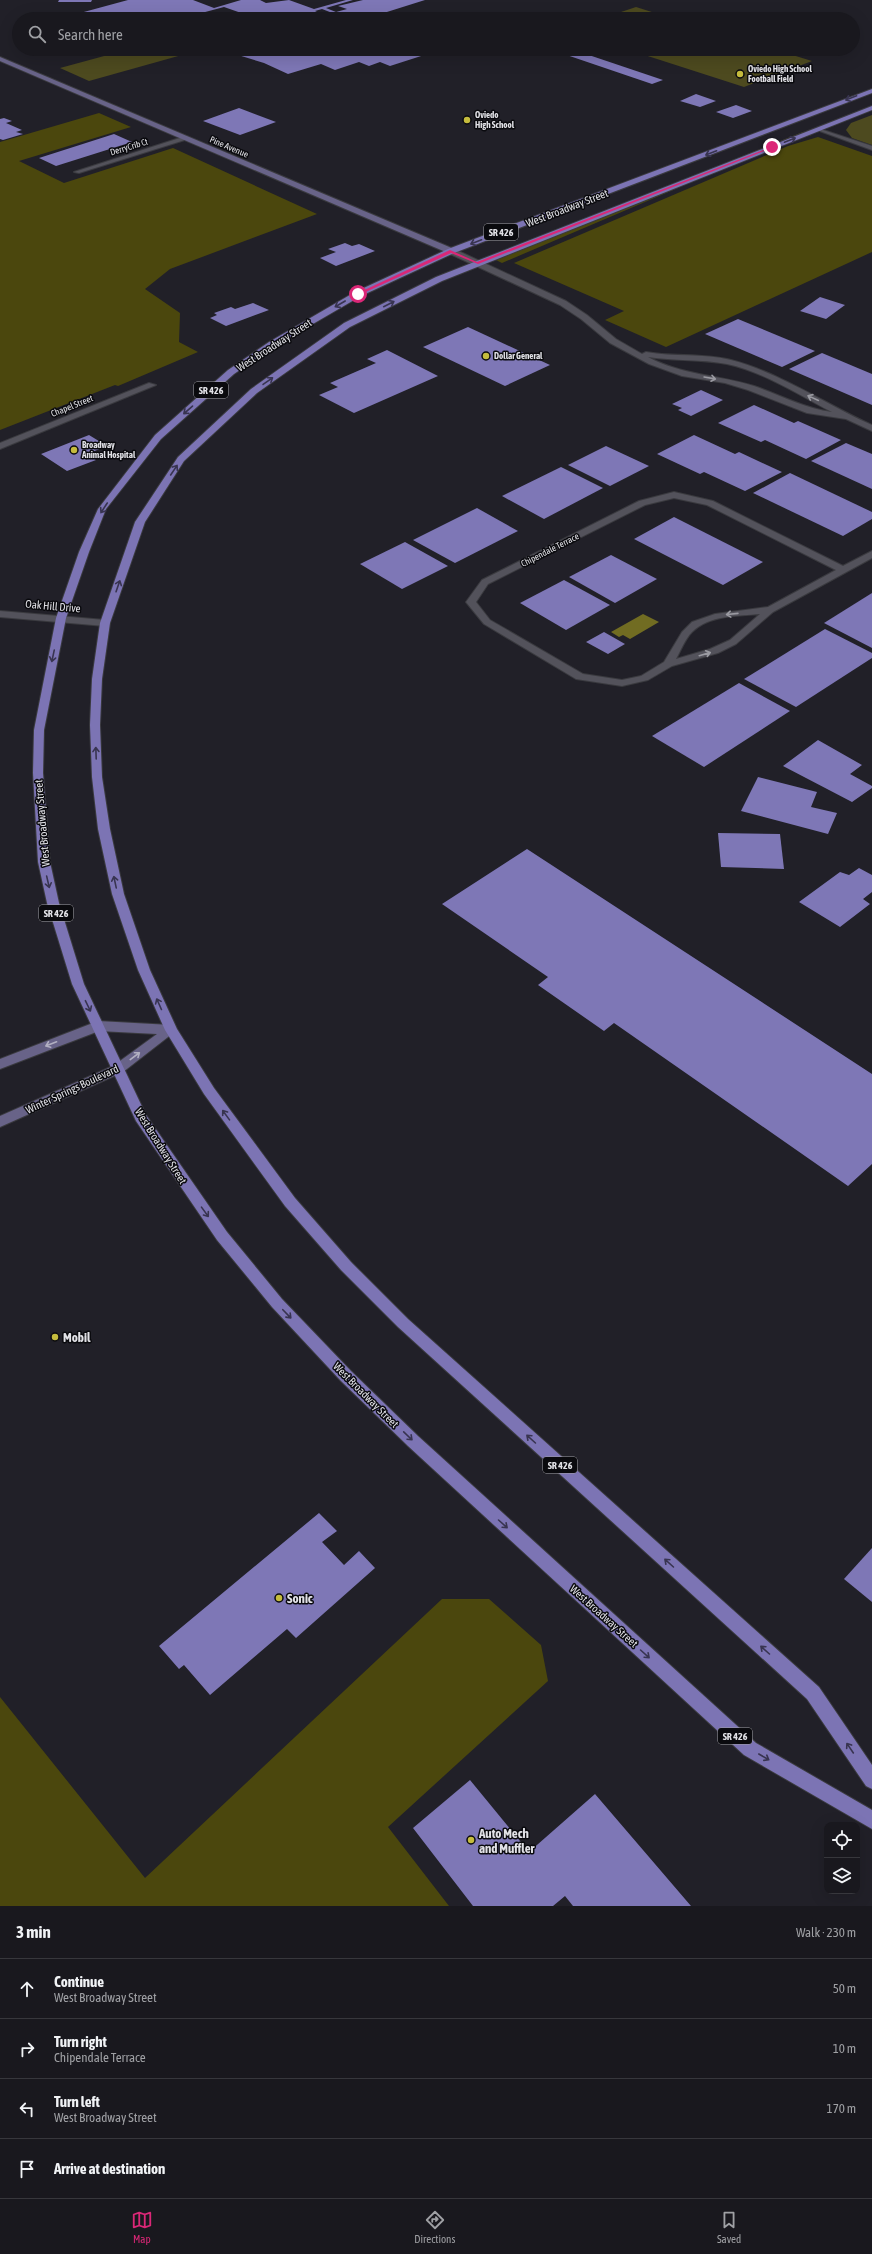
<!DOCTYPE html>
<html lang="en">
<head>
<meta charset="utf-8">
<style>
  body { margin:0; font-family:"Asap Condensed",sans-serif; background:#222127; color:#f1f3f6 }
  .controls { position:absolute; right:12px; bottom:12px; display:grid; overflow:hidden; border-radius:8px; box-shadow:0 4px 16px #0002 }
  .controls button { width:36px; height:36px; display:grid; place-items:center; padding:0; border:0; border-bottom:1px solid #37373c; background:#19181e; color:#f1f3f6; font:20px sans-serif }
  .stop { position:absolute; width:12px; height:12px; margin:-9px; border:3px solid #db2777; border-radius:50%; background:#fff }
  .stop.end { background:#db2777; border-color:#fff; box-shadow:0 1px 4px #0008 }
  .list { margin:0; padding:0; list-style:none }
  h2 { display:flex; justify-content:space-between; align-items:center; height:52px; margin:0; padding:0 16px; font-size:17px }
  h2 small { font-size:13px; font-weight:400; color:#9fa0a4 }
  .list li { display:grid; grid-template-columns:26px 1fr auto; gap:12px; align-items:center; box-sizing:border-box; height:60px; padding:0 16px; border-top:1px solid #37373c }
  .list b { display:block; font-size:15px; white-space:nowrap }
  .list p { margin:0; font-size:13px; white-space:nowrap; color:#9fa0a4 }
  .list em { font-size:13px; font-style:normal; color:#9fa0a4 }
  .icon { flex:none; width:22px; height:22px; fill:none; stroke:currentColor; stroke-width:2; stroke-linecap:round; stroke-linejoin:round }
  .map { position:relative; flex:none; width:872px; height:1906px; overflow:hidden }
  .search { position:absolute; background:#19181e; box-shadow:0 4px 16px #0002; left:12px; right:12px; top:12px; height:44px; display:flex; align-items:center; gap:10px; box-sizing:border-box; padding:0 14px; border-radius:22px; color:#9fa0a4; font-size:15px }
  .sheet { height:292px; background:#19181e }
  nav { display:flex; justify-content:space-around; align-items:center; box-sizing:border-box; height:56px; border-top:1px solid #37373c; background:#19181e; font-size:11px; color:#9fa0a4 }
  nav a { display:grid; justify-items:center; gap:2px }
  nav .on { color:#db2777 }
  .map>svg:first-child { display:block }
  .green { fill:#4d4a1f }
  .forest { fill:#4b470d }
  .water { fill:#716c22 }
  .building { fill:#7e77b6 }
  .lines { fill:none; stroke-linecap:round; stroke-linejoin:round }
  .street-casing { stroke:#3a3a3f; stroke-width:2 }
  .secondary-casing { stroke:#3a3a3f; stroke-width:2 }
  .primary-casing { stroke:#3a3a3f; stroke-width:2 }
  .street { fill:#53525b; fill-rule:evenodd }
  .secondary { fill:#686388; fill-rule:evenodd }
  .primary { fill:#7c74b4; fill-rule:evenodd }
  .oneway { stroke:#383450 }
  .oneway2 { stroke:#9a9aa1 }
  .oneway3 { stroke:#b1afc1 }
  .route { fill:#db2777 }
  .poi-dot { fill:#c5bc3d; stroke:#0a0a0e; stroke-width:1.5 }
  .labels { text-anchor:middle; stroke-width:3; stroke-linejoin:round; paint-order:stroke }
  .far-poi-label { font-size:9px; font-weight:bold; fill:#e2e2e7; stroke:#0a0a0e; text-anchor:start }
  .far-street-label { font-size:9px; fill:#e2e2e7; stroke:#0a0a0e }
  .shield { fill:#0a0a0e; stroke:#a1a1a6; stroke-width:1 }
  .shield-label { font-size:10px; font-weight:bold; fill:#e2e2e7 }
  .street-label { font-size:11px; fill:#e2e2e7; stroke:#0a0a0e }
  .near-poi-label { font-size:13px; font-weight:bold; fill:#e2e2e7; stroke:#0a0a0e; text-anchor:start }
</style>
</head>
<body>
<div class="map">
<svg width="872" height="1906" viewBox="0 0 872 1906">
  <rect width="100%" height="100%" fill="#212028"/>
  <g class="green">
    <path d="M636,7l38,12h-74z"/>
    <path d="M130,49h50l9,4 -100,28 -29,-13z"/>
    <path d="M626,49h147l39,12 -68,26z"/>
    <path d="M872,115v30l-20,-7 -6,-8 5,-7z"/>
  </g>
  <g class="forest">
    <path d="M99,113l32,14 -112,34 45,22 109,-35 144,66 -147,55 -25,20 35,24 -1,29 19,10 -80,34 -3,-1 -115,45v-288z"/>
    <path d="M803,132l9,3 -31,9 -279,119 -12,-6z"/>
    <path d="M818,137l54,19v96l-206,95 -61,-27 19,-9 -110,-48 274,-117z"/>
    <path d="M442,1599h47l52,46 7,36 -160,146 61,79h-449v-209l145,181z"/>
  </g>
  <path class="water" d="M643,614l16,8 -29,17 -7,-4 -4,2 -8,-5z"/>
  <g class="building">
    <path d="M59,0h33l-1,2h-33z"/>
    <path d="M128,0h65l21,8 27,-8h19l6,3 23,-3 25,9 32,-9h7l-27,8 10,4 11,-3 -9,-3 25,-6h62l-54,17 -8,-3 -11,4 4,1h-8l-26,-10 -7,2 15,8h-96l13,-4 -23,-8 -45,12h-121z"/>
    <path d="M258,49h185l-53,17 -10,-4 -11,4 -10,-4 -24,8 -14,-6 -33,10 -24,-11 -26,-8z"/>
    <path d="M549,49h22l92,31 -11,4z"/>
    <path d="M696,94l20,7 -16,6 -20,-6z"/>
    <path d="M736,105l16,6 -19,7 -17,-6z"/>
    <path d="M239,108l37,14 -36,13 -37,-14z"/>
    <path d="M4,118l8,3 -6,2 16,7 -6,2 7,2 -20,6 -3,-1v-20z"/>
    <path d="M114,134l18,8 -76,24 -17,-8z"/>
    <path d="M345,243l7,3 7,-2 16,7 -39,15 -16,-8 16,-6 -8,-3z"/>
    <path d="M820,297l25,8 -19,14 -26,-8z"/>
    <path d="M253,303l16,7 -43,16 -16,-8 7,-3 -3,-2 17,-6 4,2z"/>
    <path d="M738,319l77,32 -33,16 -77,-33z"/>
    <path d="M468,327l82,38 -45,21 -82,-39z"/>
    <path d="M387,350l51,26 -84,37 -35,-18 19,-8 -8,-4 46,-20 -9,-4z"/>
    <path d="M822,353l50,21v31l-83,-36z"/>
    <path d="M701,390l22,10 -32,16 -13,-6 4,-2 -10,-4z"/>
    <path d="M754,405l40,18 4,-2 43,19 -35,19 -41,-19 -4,2 -43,-19z"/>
    <path d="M89,435l18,11 -20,8 9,6 -29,11 -26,-17z"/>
    <path d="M694,435l41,19 4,-2 43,20 -37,19 -41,-19 -4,2 -43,-20z"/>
    <path d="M846,443l26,11v35l-61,-28z"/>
    <path d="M606,446l43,20 -39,20 -42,-21z"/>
    <path d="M561,467l42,21 -59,31 -42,-23z"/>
    <path d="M790,473l82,39v7l-29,17 -90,-43z"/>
    <path d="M477,508l41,23 -63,32 -42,-23z"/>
    <path d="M674,517l89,45 -40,23 -89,-46z"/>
    <path d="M405,542l43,24 -46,23 -42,-25z"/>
    <path d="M611,555l46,24 -42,24 -46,-26z"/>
    <path d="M564,580l46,25 -44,25 -46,-27z"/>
    <path d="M872,593v55l-48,-25z"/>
    <path d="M825,629l47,24v5l-76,49 -52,-28z"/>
    <path d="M604,632l21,12 -17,10 -22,-12z"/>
    <path d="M739,683l51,28 -86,56 -52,-31z"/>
    <path d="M818,740l44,25 -12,9 22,12v2l-20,14 -69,-36z"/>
    <path d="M758,777l59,15 -6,15 26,6 -9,21 -87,-23z"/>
    <path d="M718,833l62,1 4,35 -63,-2z"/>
    <path d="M527,849l345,225v90l-24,22 -234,-163 -10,8 -66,-46 10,-8 -106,-73z"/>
    <path d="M859,868l13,7v17l-9,7 7,5 -30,23 -41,-25 41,-30 9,3z"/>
    <path d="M319,1513l18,18 -15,11 22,23 15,-14 16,17 -79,70 -9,-9 -77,66 -26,-30 -5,4 -20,-23z"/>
    <path d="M872,1548v54l-28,-23z"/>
    <path d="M470,1780l59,72 66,-58 96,112h-118l-8,-10 -12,10h-80l-60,-78z"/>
  </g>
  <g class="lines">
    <g class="street-casing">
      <g id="street">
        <path d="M817,128l55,18v4l-55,-20z"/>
        <path d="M186,136l3,2 -1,1 -109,34 -5,-1z"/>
        <path d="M448,249h6l112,52 21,14 29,24 26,15 4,-2c28,5 57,1 85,8 50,13 94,44 141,65v6l-26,-12 -39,-6 -59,-23 -23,-7 -43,-7 -33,-12 -39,-21 -29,-24 -21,-14 -112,-52zM648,357c26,4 53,2 79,7 37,8 72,31 105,48 -28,-4 -52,-17 -78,-26 -35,-11 -73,-11 -106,-29z"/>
        <path d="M149,383l7,2 -156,64v-6z"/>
        <path d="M674,492l39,9 130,65 29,-15v7l-99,54 -37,32 -18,9 -46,13 -24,14 -26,6 -46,-7 -92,-55 -18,-22 16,-22 157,-79zM674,498l33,7 129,65 -68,37 -53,7 -23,8 -10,10 -18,30 -23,14 -19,4 -39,-6 -93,-54 -14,-18 12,-18 157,-79zM760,614l-30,26 -20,9 -34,10c5,-9 9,-20 16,-27 17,-17 46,-16 68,-18z"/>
        <path d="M0,611l105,9 5,3 -5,3 -105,-9z"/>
      </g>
    </g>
    <g class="secondary-casing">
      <g id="secondary">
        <path d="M0,57l454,192 1,2 -7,2 -448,-192z"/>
        <path d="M98,1021l73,4 4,2 2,3 -54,42 -123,55v-11l113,-50 44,-32 -58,-3 -99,38v-10z"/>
      </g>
    </g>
    <g class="primary-casing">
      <g id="primary">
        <path d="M872,89v4l-418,160 -93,43 -86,50 -41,28 -73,65 -55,70 -17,43 -23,66 -22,112 -1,43 7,89 9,41 25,81 62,131 81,117 55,67 69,72 67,65 338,307 116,67v19l-128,-74 -336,-309 -67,-65 -69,-74 -55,-67 -81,-119 -64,-137 -25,-81 -9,-41 -5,-89 1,-43 22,-112 23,-66 19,-43 57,-74 73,-65 41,-28 86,-50 93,-43z"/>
        <path d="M872,106v4l-430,171 -92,46 -93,66 -73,68 -39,61 -35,101 -8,56 -2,46 2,52 8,52 14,65 26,76 27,59 37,59 81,110 56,64 57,57 411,368 53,78v24l-6,-3 -59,-87 -409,-372 -57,-57 -56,-64 -81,-112 -39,-64 -27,-60 -26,-76 -14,-65 -6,-52 -2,-52 2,-46 8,-56 35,-101 43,-65 73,-68 93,-66 92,-46z"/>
      </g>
    </g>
    <use href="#street" class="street"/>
    <use href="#secondary" class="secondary"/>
    <use href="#primary" class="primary"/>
  </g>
  <defs><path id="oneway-shaft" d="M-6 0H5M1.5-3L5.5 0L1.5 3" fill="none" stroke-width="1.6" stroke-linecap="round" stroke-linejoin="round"/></defs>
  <g class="oneway">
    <use href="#oneway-shaft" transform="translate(851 98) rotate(159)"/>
    <use href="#oneway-shaft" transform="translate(790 140) rotate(-21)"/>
    <use href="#oneway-shaft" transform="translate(711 153) rotate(159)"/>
    <use href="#oneway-shaft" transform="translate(476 242) rotate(159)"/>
    <use href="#oneway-shaft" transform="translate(340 304) rotate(150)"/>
    <use href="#oneway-shaft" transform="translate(389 304) rotate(-27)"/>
    <use href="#oneway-shaft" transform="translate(268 381) rotate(-35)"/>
    <use href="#oneway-shaft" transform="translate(188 410) rotate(139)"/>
    <use href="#oneway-shaft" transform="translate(174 470) rotate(-56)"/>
    <use href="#oneway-shaft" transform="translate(104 508) rotate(123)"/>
    <use href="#oneway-shaft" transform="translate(118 586) rotate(-71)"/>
    <use href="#oneway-shaft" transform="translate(53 656) rotate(102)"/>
    <use href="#oneway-shaft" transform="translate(96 753) rotate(-92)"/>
    <use href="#oneway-shaft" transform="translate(48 882) rotate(77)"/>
    <use href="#oneway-shaft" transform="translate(115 882) rotate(-102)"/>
    <use href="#oneway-shaft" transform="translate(159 1004) rotate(-114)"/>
    <use href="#oneway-shaft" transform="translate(88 1006) rotate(64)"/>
    <use href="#oneway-shaft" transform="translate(226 1115) rotate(-126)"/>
    <use href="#oneway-shaft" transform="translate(205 1212) rotate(54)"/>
    <use href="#oneway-shaft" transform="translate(287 1314) rotate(46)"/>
    <use href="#oneway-shaft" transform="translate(408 1436) rotate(44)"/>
    <use href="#oneway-shaft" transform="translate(531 1439) rotate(-138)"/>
    <use href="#oneway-shaft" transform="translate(503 1524) rotate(42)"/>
    <use href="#oneway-shaft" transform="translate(669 1563) rotate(-138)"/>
    <use href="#oneway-shaft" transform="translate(765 1650) rotate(-138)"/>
    <use href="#oneway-shaft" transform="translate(645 1654) rotate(42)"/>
    <use href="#oneway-shaft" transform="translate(850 1748) rotate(-124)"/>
    <use href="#oneway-shaft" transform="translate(764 1757) rotate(30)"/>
  </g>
  <g class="oneway2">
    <use href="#oneway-shaft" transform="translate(710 378) rotate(10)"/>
    <use href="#oneway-shaft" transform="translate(813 398) rotate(-155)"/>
    <use href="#oneway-shaft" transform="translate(732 614) rotate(174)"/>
    <use href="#oneway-shaft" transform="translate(705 654) rotate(-16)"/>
  </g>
  <g class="oneway3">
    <use href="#oneway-shaft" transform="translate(51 1044) rotate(159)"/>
    <use href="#oneway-shaft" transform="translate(135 1056) rotate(-37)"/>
  </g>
  <path class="route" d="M771,147h3l-296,117 -27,-11 -92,42 -3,-1 94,-44 27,12z"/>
  <g class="poi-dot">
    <circle cx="740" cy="74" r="4"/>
    <circle cx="467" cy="120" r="4"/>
    <circle cx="486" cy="356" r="4"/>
    <circle cx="74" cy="450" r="4"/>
    <circle cx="55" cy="1337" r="4"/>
    <circle cx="279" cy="1598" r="4"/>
    <circle cx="471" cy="1840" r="4"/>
  </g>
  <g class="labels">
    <g class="far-poi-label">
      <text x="748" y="72">Oviedo High School<tspan x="748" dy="10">Football Field</tspan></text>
      <text x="475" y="118">Oviedo<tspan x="475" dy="10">High School</tspan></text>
      <text x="494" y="359">Dollar General</text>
      <text x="82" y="448">Broadway<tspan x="82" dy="10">Animal Hospital</tspan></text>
    </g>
    <g class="far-street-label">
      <text transform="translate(129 147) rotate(-17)" y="3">DerryCrib Ct</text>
      <text transform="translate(229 147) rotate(23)" y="3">Pine Avenue</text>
      <text transform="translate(72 406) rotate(-22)" y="3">Chapel Street</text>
      <text transform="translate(550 550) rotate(-27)" y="3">Chipendale Terrace</text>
    </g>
    <g class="shield">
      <rect x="484" y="224" width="34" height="16" rx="3"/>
      <rect x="194" y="382" width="34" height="16" rx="3"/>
      <rect x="39" y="905" width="34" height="16" rx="3"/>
      <rect x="543" y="1457" width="34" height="16" rx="3"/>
      <rect x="718" y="1728" width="34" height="16" rx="3"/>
    </g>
    <g class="shield-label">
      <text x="501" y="236">SR 426</text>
      <text x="211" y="394">SR 426</text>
      <text x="56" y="917">SR 426</text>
      <text x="560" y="1469">SR 426</text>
      <text x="735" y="1740">SR 426</text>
    </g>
    <g class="street-label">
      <text transform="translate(567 208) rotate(-21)" y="4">West Broadway Street</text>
      <text transform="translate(274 345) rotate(-33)" y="4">West Broadway Street</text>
      <text transform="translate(53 606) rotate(5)" y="4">Oak Hill Drive</text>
      <text transform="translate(42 823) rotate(-95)" y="4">West Broadway Street</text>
      <text transform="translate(72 1089) rotate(-25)" y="4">Winter Springs Boulevard</text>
      <text transform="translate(161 1146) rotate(58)" y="4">West Broadway Street</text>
      <text transform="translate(366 1395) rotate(45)" y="4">West Broadway Street</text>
      <text transform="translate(604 1616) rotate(42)" y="4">West Broadway Street</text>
    </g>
    <g class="near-poi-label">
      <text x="63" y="1342">Mobil</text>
      <text x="287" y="1603">Sonic</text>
      <text x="479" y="1838">Auto Mech<tspan x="479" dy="15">and Muffler</tspan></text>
    </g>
  </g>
</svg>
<div class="controls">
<button><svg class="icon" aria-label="locate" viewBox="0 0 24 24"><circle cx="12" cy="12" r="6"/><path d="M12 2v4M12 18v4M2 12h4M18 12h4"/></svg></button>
<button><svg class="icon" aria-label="layers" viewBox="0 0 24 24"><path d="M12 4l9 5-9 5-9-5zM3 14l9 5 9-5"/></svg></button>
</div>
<div class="stop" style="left:358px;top:294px"></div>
<div class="stop end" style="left:772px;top:147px"></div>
<div class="search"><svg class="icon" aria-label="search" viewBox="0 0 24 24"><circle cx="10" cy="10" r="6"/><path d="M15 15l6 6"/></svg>Search here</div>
</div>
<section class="sheet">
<h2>3 min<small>Walk · 230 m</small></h2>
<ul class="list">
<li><svg class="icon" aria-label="ahead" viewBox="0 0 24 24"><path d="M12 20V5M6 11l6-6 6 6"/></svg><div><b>Continue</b><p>West Broadway Street</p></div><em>50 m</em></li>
<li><svg class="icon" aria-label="right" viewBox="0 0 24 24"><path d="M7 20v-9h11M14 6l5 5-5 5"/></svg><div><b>Turn right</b><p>Chipendale Terrace</p></div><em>10 m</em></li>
<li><svg class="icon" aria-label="left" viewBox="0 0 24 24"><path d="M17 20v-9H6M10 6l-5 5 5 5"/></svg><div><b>Turn left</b><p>West Broadway Street</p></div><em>170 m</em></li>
<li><svg class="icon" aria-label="arrive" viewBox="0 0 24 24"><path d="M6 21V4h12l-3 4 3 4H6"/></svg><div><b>Arrive at destination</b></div></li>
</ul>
</section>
<nav>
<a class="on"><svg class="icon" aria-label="map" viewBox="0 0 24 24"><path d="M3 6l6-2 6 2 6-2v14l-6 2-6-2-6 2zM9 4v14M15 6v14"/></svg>Map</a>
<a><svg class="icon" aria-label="directions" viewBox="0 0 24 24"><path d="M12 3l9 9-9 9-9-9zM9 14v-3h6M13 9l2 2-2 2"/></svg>Directions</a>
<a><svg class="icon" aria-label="saved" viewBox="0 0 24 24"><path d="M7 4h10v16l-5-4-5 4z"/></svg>Saved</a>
</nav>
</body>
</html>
